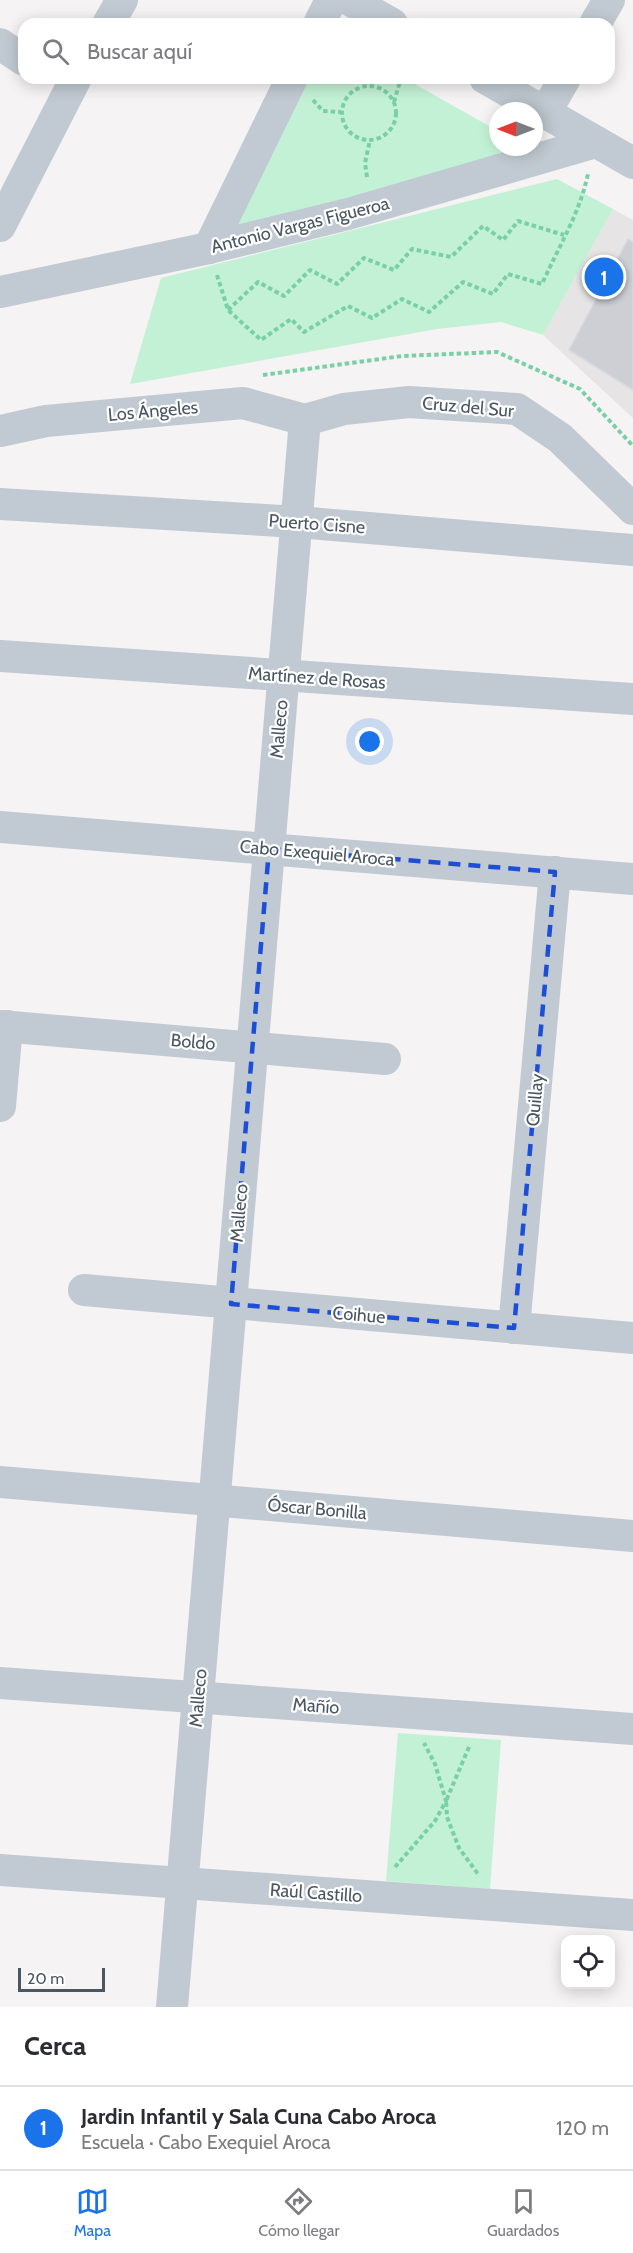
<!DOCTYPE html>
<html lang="es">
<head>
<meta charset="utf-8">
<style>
  body { margin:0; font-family:Cabin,sans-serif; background:#f7f7f7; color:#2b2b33 }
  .controls { position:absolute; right:18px; bottom:18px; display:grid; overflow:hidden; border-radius:12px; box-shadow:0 3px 15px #0003 }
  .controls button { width:54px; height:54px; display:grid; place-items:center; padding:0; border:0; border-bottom:2px solid #e1e1e2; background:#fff; color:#2b2b33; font:30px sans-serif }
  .compass { position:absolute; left:489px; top:102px; width:54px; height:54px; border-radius:50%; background:#fff; box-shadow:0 3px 15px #0003; rotate:270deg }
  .scale { position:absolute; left:18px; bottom:15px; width:87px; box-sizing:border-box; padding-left:6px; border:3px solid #4a5661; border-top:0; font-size:16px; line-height:21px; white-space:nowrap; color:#4a5661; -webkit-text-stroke:4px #fff; paint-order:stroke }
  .you { position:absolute; left:370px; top:742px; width:21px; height:21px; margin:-15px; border:4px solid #fff; border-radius:50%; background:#1a73e8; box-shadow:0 0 0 9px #1a73e833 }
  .badge { display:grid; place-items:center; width:39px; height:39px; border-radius:50%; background:#1a73e8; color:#fff; font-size:20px; font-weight:700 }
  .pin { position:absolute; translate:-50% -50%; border:3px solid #fff; box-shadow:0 2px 6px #0006 }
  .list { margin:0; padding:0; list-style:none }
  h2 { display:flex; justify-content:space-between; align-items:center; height:78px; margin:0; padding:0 24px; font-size:26px }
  h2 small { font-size:20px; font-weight:400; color:#7c7c81 }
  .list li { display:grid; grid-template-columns:39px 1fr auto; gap:18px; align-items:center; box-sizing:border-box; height:84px; padding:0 24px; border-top:2px solid #e1e1e2 }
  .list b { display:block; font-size:22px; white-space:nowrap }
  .list p { margin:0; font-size:20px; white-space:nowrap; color:#7c7c81 }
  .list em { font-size:20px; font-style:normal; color:#7c7c81 }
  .icon { flex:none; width:33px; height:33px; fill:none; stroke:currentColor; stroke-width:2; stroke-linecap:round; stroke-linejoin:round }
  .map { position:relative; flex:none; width:633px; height:2007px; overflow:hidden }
  .search { position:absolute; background:#fff; box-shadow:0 3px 15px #0003; left:18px; right:18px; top:18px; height:66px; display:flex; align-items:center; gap:15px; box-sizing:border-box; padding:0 21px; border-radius:18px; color:#7c7c81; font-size:22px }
  .sheet { height:162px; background:#fff }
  nav { display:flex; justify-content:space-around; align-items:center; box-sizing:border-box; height:84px; border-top:2px solid #e1e1e2; background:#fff; font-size:16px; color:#7c7c81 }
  nav a { display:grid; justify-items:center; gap:3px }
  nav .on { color:#1a73e8 }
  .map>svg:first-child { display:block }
  .education { fill:#e6e4e5 }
  .green { fill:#c3f1d5 }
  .building { fill:#cdcfd5; stroke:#d7d9de; stroke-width:1.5 }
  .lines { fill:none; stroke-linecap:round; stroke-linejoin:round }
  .path { stroke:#7ad0a6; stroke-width:4; stroke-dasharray:4.5 3; stroke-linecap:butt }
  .minor { stroke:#c1cad2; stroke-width:32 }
  .marked { fill:none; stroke:#1d4ed8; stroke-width:4.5; stroke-dasharray:12 8; stroke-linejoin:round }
  .labels { text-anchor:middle; stroke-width:4.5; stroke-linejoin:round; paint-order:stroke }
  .street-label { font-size:18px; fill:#4a5661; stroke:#fff }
</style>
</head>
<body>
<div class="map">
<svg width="633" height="2007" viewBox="0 0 633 2007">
  <rect width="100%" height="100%" fill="#f5f3f3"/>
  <path class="education" d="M613,209l20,11v198l-90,-83z"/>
  <g class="green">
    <path d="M305,78h99l94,53v16l13,1 -6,14 -277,67z"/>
    <path d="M557,179l56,30 -70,126 -42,-13 -64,7 -307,55 31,-106z"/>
    <path d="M398,1733l103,7 -11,149 -104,-8z"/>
  </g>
  <path class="building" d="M628,239l5,3v148l-64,-40z"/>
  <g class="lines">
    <g class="path">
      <circle cx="369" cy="113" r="27"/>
      <path d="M313,100l10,11 18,1"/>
      <path d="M394,102l7,-24"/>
      <path d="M367,177l-2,-14 5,-23"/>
      <path d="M217,275l11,35 33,30 30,-21 13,13 44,-26 24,12 30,-19 27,13 34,-30 30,12 15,-20 34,10c17,-38 37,-69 46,-110"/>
      <path d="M228,310l30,-28 26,14 26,-26 27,14 27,-26 30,12 18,-21 39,8 32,-31 20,14 15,-19 46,14"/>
      <path d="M263,375l139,-19 95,-4 83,37 53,57"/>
      <path d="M469,1747l-23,54 1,16 12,31 19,26"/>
      <path d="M395,1867l40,-46 11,-20 -11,-37 -11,-21"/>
    </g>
    <g class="minor">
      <path d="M350,0l42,24"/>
      <path d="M108,24l14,-24"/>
      <path d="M319,24l12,-24"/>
      <path d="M595,24l14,-24"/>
      <path d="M0,44l24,16"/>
      <path d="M485,78l148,85"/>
      <path d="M545,113l20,-35"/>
      <path d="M0,226l76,-148"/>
      <path d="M209,248l83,-170"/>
      <path d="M0,292l209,-44 139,-34 248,-72"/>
      <path d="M305,420l39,-11 65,-7 108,7 43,29 73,71"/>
      <path d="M0,431l46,-10 197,-18 62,17"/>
      <path d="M0,504l297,18 336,28"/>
      <path d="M0,656l633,43"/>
      <path d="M0,827l633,52"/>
      <path d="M0,1026l385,33"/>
      <path d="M0,1106l7,-80"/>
      <path d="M84,1290l549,48"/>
      <path d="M514,1328l41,-456"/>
      <path d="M0,1482l633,54"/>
      <path d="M0,1683l633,46"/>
      <path d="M0,1870l633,45"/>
      <path d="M172,2007l133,-1587"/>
    </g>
  </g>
  <path class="marked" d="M269,849l286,23 -41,456 -283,-24z"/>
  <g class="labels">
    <g class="street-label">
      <text transform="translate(300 225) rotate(-14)" y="6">Antonio Vargas Figueroa</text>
      <text transform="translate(468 407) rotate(5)" y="6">Cruz del Sur</text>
      <text transform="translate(153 411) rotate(-5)" y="6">Los Ángeles</text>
      <text transform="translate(317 524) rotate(4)" y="6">Puerto Cisne</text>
      <text transform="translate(317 678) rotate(4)" y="6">Martínez de Rosas</text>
      <text transform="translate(279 729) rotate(-85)" y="6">Malleco</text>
      <text transform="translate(317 853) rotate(5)" y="6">Cabo Exequiel Aroca</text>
      <text transform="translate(193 1042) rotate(5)" y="6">Boldo</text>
      <text transform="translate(535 1100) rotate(-85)" y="6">Quillay</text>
      <text transform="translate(239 1213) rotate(-85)" y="6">Malleco</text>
      <text transform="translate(359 1315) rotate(5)" y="6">Coihue</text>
      <text transform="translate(317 1509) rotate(5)" y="6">Óscar Bonilla</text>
      <text transform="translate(198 1698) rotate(-85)" y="6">Malleco</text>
      <text transform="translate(316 1706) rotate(4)" y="6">Mañío</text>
      <text transform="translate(316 1893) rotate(4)" y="6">Raúl Castillo</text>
    </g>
  </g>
</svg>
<div class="controls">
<button><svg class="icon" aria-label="locate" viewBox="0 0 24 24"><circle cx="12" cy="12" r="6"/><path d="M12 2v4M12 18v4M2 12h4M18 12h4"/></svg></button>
</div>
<svg class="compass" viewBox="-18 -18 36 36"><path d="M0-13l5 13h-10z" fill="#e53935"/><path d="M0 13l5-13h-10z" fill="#7c7c81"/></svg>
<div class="scale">20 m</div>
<div class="you"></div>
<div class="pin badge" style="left:604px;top:277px">1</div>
<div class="search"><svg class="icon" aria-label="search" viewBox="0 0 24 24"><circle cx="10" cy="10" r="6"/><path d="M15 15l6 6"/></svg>Buscar aquí</div>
</div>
<section class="sheet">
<h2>Cerca<small></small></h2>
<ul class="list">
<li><span class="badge">1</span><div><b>Jardin Infantil y Sala Cuna Cabo Aroca</b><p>Escuela · Cabo Exequiel Aroca</p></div><em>120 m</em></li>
</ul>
</section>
<nav>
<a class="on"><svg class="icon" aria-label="map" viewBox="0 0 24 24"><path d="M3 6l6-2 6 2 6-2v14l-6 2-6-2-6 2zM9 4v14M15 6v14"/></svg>Mapa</a>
<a><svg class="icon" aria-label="directions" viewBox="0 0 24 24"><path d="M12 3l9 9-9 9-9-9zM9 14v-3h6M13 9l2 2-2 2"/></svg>Cómo llegar</a>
<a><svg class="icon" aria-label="saved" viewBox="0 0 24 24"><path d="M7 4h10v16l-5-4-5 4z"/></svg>Guardados</a>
</nav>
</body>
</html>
